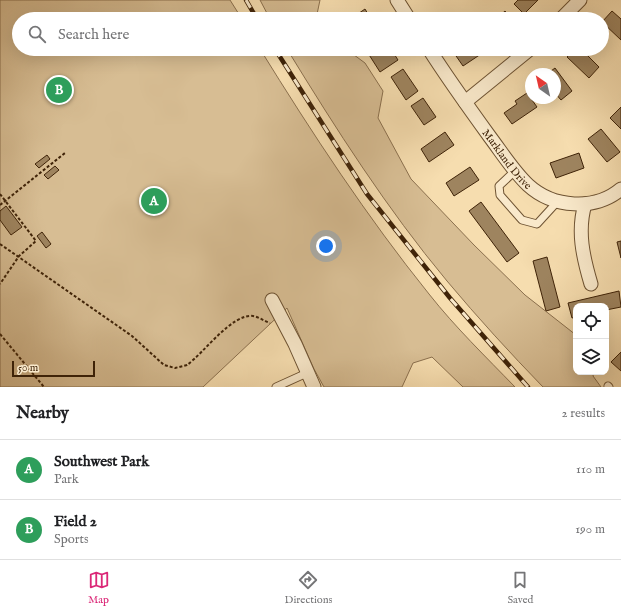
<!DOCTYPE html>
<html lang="en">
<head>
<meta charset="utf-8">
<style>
  body { margin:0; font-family:"IM FELL English",serif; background:#f2f2f2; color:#202124 }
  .controls { position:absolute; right:12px; bottom:12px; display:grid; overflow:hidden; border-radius:8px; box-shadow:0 4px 16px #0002 }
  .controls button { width:36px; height:36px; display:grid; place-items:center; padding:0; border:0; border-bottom:1px solid #e0e0e0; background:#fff; color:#202124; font:20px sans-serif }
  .compass { position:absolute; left:525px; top:68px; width:36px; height:36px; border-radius:50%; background:#fff; box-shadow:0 4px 16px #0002; rotate:326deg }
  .scale { position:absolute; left:12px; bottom:10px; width:83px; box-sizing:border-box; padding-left:4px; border:2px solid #3f2308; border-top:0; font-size:11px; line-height:14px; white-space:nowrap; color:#3f2308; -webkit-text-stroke:3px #f9e9cb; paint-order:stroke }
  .you { position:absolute; left:326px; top:246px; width:14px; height:14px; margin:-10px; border:3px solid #fff; border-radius:50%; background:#1a73e8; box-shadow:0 0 0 6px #1a73e833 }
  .badge { display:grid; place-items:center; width:26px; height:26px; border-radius:50%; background:#db2777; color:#fff; font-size:13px; font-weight:700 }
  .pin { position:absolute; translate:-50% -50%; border:2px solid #fff; box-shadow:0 1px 4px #0006 }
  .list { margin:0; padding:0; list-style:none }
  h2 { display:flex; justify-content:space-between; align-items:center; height:52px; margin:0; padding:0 16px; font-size:17px }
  h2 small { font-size:13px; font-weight:400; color:#757577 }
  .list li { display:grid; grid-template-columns:26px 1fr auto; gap:12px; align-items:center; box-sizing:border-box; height:60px; padding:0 16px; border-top:1px solid #e0e0e0 }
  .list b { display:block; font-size:15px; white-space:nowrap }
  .list p { margin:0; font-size:13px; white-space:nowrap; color:#757577 }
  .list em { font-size:13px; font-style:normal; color:#757577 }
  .icon { flex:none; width:22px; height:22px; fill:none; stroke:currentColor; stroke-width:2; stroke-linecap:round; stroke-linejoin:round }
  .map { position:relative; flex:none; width:621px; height:387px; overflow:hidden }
  .search { position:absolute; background:#fff; box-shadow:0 4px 16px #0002; left:12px; right:12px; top:12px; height:44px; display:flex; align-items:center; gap:10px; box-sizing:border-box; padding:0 14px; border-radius:22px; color:#757577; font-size:15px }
  .sheet { height:172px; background:#fff }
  nav { display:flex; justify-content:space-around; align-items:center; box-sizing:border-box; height:56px; border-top:1px solid #e0e0e0; background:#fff; font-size:11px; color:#757577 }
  nav a { display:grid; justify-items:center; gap:2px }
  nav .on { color:#db2777 }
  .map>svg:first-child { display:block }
  .green { fill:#d7bd93; stroke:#8b704e }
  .building { fill:#9e845f; stroke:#3f2308 }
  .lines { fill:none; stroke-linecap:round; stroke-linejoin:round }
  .service-casing { stroke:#6d5232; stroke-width:9 }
  .minor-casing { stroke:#6d5232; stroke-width:15 }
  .path { stroke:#3f2308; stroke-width:2; stroke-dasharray:3 2; stroke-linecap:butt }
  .service { stroke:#f9e9cb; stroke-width:7 }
  .minor { stroke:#f9e9cb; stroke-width:13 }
  .rail-casing { stroke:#3f2308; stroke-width:4.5 }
  .rail { stroke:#f9e9cb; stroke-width:3; stroke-dasharray:9; stroke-linecap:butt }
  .labels { text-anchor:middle; stroke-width:4; stroke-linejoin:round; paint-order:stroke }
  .street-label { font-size:11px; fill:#3f2308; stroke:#f9e9cb }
</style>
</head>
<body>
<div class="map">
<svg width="621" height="387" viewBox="0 0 621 387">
  <rect width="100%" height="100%" fill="#f6ddaf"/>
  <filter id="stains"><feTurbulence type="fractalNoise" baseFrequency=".005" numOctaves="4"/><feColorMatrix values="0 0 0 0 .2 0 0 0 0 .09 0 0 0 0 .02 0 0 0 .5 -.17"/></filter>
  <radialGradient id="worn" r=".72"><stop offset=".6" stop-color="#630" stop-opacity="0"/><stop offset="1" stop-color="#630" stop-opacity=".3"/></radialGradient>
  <g class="green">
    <path d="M0,0h230l12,19h-223v30h241c52,84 107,168 169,245 26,33 57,63 86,93h-52l-31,-30 -19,6 -11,24h-78l-10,-18 -27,-61 -84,79h-203z"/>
    <path d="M260,0h60l-4,19h-46z"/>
    <path d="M287,49h59l19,14 18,28 -5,27 33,61 63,66 51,50 51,40v37h18l-1,4 8,11h-58c-33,-34 -65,-69 -96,-106 -60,-72 -111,-152 -160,-232z"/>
  </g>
  <g class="building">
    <path d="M518,0h20l-14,14 -10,-10z"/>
    <path d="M365,9l6,10h-18l-1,-1z"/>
    <path d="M505,11l7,8h-16z"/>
    <path d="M612,11l9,8v21l-19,-18z"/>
    <path d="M368,49h23l7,11 -18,12 -14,-22z"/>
    <path d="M459,49h23l2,3 -21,14 -9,-13z"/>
    <path d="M575,49h6l18,18 -10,11 -22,-21z"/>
    <path d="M555,68l17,23 -11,9 -6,-7v-19h-8z"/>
    <path d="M403,69l15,22 -12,9 -15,-23z"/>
    <path d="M527,93l10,14 -25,17 -8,-11 13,-9 -2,-3z"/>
    <path d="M423,98l13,19 -12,8 -13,-19z"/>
    <path d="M621,107v22l-11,-11z"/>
    <path d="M601,129l19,23 -13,10 -19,-23z"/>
    <path d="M445,132l9,13 -25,17 -8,-13z"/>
    <path d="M579,153l5,15 -28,10 -6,-15z"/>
    <path d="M47,155l3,4 -11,9 -4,-4z"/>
    <path d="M55,166l4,4 -11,9 -4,-4z"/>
    <path d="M470,167l9,13 -25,16 -8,-13z"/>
    <path d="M481,202l38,51 -12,9 -38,-51z"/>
    <path d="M6,206l16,21 -11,8 -11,-15v-9z"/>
    <path d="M42,232l9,12 -5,4 -9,-12z"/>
    <path d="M621,241v17l-4,-16z"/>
    <path d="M547,257l13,50 -14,4 -13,-50z"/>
    <path d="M619,291l2,16 -15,3v-4h-30v11l-4,1 -4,-15z"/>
    <path d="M621,352v19l-10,-9z"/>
  </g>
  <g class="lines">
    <g class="service-casing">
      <g id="service">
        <path d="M516,170l-17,16 1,9 22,25 15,4 21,-23"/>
        <path d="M608,386l1,1"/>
        <path d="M276,387l31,-14"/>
      </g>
    </g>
    <g class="minor-casing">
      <g id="minor">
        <path d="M397,0l12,19"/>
        <path d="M561,19l19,-19"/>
        <path id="s1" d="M429,49c19,30 40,59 61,88 12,16 24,35 38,48 25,23 67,26 93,4"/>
        <path d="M465,102l65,-53"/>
        <path d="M585,204c-8,27 -2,53 6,80"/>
        <path d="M272,300l23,44 19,43"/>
      </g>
    </g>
    <g class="path">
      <path d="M0,194l36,47 -17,15 -19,28"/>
      <path d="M0,205l65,-52"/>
      <path d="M0,244l132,92 32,29 11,3 12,-3c16,-11 45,-52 66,-49 6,1 11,5 17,7"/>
      <path d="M0,334l44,53"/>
    </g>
    <use href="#service" class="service"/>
    <use href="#minor" class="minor"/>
    <g class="rail-casing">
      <g id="rail">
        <path d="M246,0l11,19"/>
        <path d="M275,49l92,145 83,104 78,89"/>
      </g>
    </g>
    <use href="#rail" class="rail"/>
  </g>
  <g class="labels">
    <g class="street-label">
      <text dy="4" stroke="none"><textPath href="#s1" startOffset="135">Markland Drive</textPath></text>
    </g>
  </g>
  <rect width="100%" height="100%" filter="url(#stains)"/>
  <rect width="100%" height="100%" fill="url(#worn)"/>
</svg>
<div class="controls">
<button><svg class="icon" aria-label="locate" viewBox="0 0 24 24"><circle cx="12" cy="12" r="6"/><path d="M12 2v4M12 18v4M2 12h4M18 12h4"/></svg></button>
<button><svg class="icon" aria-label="layers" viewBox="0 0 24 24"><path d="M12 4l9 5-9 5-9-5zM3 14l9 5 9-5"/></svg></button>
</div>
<svg class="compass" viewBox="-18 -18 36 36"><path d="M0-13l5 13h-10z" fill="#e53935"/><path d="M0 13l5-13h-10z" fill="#757577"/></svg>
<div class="scale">50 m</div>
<div class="you"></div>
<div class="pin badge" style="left:154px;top:201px;background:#2e9e5b">A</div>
<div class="pin badge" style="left:59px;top:90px;background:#2e9e5b">B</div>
<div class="search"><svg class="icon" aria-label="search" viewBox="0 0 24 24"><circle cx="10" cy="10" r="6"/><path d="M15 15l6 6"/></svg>Search here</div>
</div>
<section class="sheet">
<h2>Nearby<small>2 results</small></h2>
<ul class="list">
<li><span class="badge" style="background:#2e9e5b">A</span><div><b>Southwest Park</b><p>Park</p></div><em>110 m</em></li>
<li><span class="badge" style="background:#2e9e5b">B</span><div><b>Field 2</b><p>Sports</p></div><em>190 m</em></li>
</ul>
</section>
<nav>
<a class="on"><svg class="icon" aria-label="map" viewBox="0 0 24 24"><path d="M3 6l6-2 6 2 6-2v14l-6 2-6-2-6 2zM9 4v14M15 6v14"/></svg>Map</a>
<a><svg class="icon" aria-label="directions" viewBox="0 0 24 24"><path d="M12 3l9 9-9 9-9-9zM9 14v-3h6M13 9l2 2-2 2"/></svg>Directions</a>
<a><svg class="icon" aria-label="saved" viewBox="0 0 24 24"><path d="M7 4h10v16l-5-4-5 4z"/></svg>Saved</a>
</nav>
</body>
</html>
